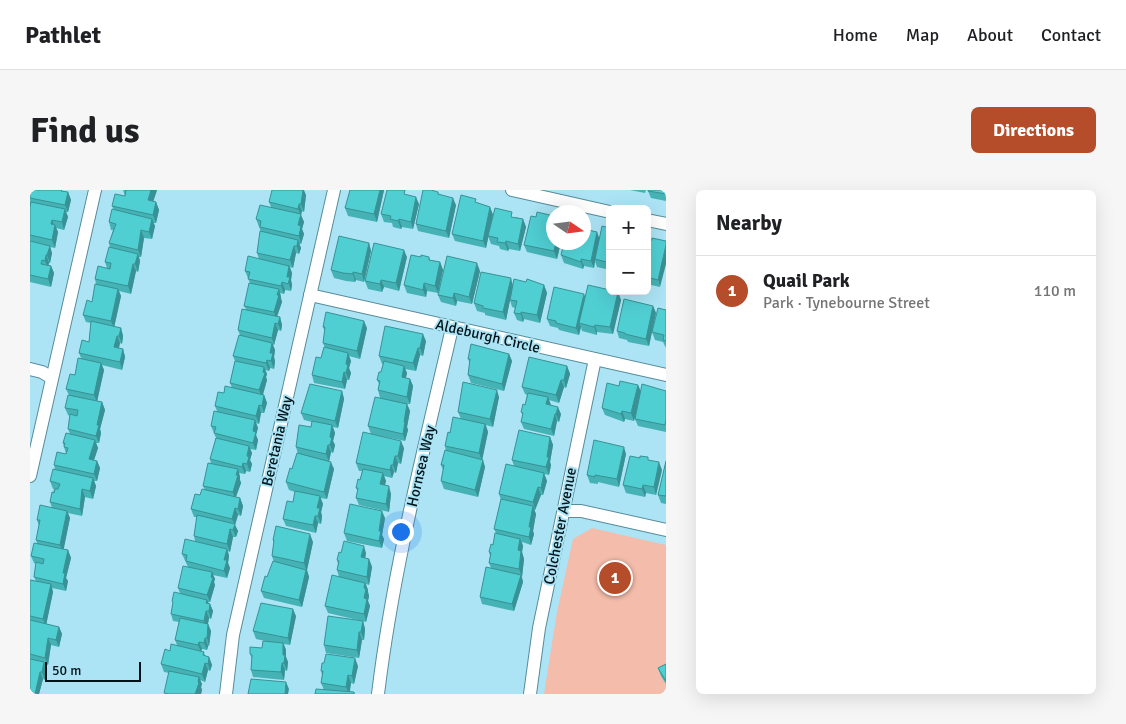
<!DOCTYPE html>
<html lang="en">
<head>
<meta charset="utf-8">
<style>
  body { margin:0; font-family:Signika,sans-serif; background:#f6f6f6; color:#202124 }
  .controls { position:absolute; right:15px; top:15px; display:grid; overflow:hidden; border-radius:8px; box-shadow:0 5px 20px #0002 }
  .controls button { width:45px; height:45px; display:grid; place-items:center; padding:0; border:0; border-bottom:1px solid #e0e0e0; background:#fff; color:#202124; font:25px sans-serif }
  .compass { position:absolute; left:516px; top:15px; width:45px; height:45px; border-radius:50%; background:#fff; box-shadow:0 5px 20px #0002; rotate:103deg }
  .scale { position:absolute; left:15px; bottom:12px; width:96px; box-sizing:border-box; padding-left:5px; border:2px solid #001318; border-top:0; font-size:14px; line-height:18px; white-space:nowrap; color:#001318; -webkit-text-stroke:4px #ace4f5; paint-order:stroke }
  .you { position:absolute; left:370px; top:341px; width:18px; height:18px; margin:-12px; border:4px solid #fff; border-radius:50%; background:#1a73e8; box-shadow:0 0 0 8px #1a73e833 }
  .badge { display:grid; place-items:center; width:32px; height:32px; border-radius:50%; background:#b54d2a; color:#fff; font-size:16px; font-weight:700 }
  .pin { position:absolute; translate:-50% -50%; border:2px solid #fff; box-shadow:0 1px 5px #0006 }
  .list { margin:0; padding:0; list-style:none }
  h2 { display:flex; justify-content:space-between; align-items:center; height:65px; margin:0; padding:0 20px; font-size:21px }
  h2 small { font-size:16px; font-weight:400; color:#757577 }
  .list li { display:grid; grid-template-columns:32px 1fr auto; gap:15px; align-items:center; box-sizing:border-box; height:70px; padding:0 20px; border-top:1px solid #e0e0e0 }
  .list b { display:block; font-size:19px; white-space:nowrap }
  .list p { margin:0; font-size:16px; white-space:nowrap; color:#757577 }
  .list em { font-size:16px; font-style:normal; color:#757577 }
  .map { position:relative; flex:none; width:636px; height:504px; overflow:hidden; border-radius:8px }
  header { display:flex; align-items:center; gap:30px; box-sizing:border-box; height:70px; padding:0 25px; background:#fff; border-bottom:1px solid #e0e0e0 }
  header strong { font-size:24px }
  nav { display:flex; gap:28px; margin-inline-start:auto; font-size:18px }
  .intro { display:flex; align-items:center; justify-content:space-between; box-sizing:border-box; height:120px; padding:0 30px }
  h1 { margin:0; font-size:35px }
  .button { padding:12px 22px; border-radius:8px; background:#b54d2a; color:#fff; font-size:18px; font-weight:700 }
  main { display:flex; gap:30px; padding:0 30px }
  aside { flex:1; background:#fff; border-radius:8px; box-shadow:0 5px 20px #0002 }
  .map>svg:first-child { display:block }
  .green { fill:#f4bcaa }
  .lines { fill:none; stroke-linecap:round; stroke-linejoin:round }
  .street-casing { stroke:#578c9b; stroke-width:14 }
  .street { stroke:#fff; stroke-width:12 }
  .wall { fill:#45b2b5 }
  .shaded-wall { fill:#389194 }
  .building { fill:#50cfd3; stroke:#389194 }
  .labels { text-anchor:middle; stroke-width:4; stroke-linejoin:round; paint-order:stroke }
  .street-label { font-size:15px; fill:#001318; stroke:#ace4f5 }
</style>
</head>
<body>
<header>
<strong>Pathlet</strong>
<nav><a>Home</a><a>Map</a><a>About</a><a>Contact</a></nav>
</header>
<div class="intro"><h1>Find us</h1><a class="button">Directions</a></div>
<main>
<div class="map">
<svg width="636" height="504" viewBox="0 0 636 504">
  <rect width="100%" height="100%" fill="#ace4f5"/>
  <path class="green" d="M562,338l74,17v149h-122l13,-82 16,-73z"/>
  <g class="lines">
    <g class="street-casing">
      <g id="street">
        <path d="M482,0l98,22"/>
        <path d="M617,30l19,4"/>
        <path d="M280,105l356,80"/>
        <path d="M0,179l12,3 10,6"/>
        <path d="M0,286l65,-286"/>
        <path d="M533,321h18l85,19"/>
        <path d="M196,504l7,-59 101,-445"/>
        <path d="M348,504c15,-124 46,-245 74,-366"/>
        <path d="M500,504l9,-66 56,-269"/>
      </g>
    </g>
    <use href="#street" class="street"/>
  </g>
  <g class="wall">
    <path d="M0,0l38,2 3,8 -3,12h-2l2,5 -4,13 -8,-2 2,4 -3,16 -5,-1 2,6 -2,10h-1l-1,2 3,1 3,7 -3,14 -21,-5z"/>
    <path d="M93,0h34l-4,12h3l3,8 -3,13h-3l2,3 -3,13 -8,-1 -3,19h-2l1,4 -2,11 -2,-1 -5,23 -12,-3 2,5 -7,31 7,1 2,8 -1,8 -2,-1 -1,5 4,1 2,8 -3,13 -20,-5 2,5 -7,31 5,1 3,8 -5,19 1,4 -2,10h-3l2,5 -4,12 3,1 3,7 -3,13h-3l2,5 -3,13 -8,-2 -3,19 -14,-3 2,5 -7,31 5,1 3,8 -5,20 2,3 -2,10 -14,-3 1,4 -7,32 13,3 3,7 -3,13 -8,-2 -3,20 -3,-1 2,6 -2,10 -2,-1 -4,15h-9v-114l6,1 -2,-4 2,-13 -2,-1 -3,-7 6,-13 -1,-3 3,-14 -2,-6 15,-12 -2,-6 4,-13h-1l-3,-8 5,-12 -1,-4 12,-11 -3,-11 7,-9 -2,-5 2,-13 -2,-1 -3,-7 4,-13 -3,-6 9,-14 6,-17 -2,-5 10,-11 2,-19 -5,-1 -3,-7 9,-13 4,-18 -1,-5 12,-11 -2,-6 5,-14 -1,-5 4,-13h-2l-2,-8 5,-12 -2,-4 13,-10z"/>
    <path d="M354,0l-7,32 -29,-6 -3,-8z"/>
    <path d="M600,0h16l-1,3z"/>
    <path d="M636,0v11l-15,-3 -3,-7z"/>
    <path d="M408,2l1,3 17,10 -7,33 -31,-7 -2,-7z"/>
    <path d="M276,5l-2,17 -2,-1 -1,4 3,7 -2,7 2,5 -3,10h-2l2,4 -2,6 -3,-1 -3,15 -3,-1 2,6 -1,7 1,5 -1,6 -6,-1 -1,4 -4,-1 2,9 -5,15h3l2,8 -1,6 -3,-1 -4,15h-1l2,5 -1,7 1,4 -1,8 -4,-1 -1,3 -4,-1 2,4 -1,3 1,3 -4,15h1l3,8 -3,10h-3l-2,11 -3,-1 2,5 -2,7 2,5 -2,10 -6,-1 2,4 -2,7 2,4 -2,8 -4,-1 -1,3 -6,-1 1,4v3l1,3 -5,14 4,1 3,8 -2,10 -3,-1 -3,10 3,6 -2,6h-3l-3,15 -2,-1 1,5 -1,7 2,5 -3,10 -14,-3 2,4 -1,3 1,3 -5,17h-2l2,2 3,7 -2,8 -2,-1 -1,6 3,7 -2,15h-1l-1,4 -5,-1 -1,2 3,1 1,4 4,1 3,8 -2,6 -2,-1 -3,12 -5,-2 2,4 -1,3 1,3 -1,4h-36l4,-21 -5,-1 -3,-8 9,-13 7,-6 -2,-5 4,-18 -6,-1 -2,-7 2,-10 -1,-3 8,-8 -2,-5 10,-21 -6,-13 13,-13 -1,-5 3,-19h-3l-3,-8 14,-19 -2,-4 8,-22 -1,-5 6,-21 -5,-12 6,-15 -2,-5 9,-13 8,-5 -2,-5 5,-22 -2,-5 7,-21 -2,-5 8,-21 -2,-3 6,-23 -5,-12 14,-12 -2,-6 4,-21 -5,-13 15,-12 -2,-5z"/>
    <path d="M378,5l11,9 -6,25 -11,-2 -1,2 -8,-2 -1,-4 -8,-1 -3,-8z"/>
    <path d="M448,13l12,4 3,8 -7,33 -31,-7 -3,-7z"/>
    <path d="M485,27l8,2 3,8 -6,24 -11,-2 -1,2 -8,-2 -1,-3 -8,-2 -3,-8z"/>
    <path d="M580,38v42l-13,-3 -2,-6 -1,7 -10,-2 -1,3 -19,-6 -3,-8 38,-17z"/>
    <path d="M617,50l13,47 -13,-3z"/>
    <path d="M524,52h7l-4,17 -30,-7 -3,-7z"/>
    <path d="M339,53l2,8 -7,31 -8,-2 -1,2 -9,-1 -12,-3 -3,-8z"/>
    <path d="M377,67l-8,34 -15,-4 -2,5 -14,-3 -3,-8z"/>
    <path d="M391,67h8l1,3 10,2 3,8 -5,23 -11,-2 -1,6 -19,-4 -3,-8z"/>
    <path d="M450,81l-8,33 -15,-3 -1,5 -15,-4 -3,-7z"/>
    <path d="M483,95h31l3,8 -7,30 -16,-4 -1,3 -6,-2 -3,-7 1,-5 -3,-1 -2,-7 -4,20 -21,-5v-2l-8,-2 -3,-8z"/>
    <path d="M588,102l3,8 -8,34 -16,-2v3l-15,-4 -1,-4 -2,8 -20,-5 -1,-2 -8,-2 -3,-7 38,-21z"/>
    <path d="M623,116l3,7 -7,33 -21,-4 -1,-2 -8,-2 -2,-7z"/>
    <path d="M636,120v38l-3,-6 -8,-2 -3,-8z"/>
    <path d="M293,137l44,1 -7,31 -11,-3 2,5 -2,7 2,5 -2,7h-2l-2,9 -31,-6 -2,-8 9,-17 4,-10 -2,-5 2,-11z"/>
    <path d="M396,151l-3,15 -3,-1 -4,16 -11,-2 2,4 -1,5 4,1 3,7 -3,18h-3l3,7 -3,16 1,3 -3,11 -34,-7 -3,-8 12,-28 -2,-8 1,-6 -2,-4 4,-8 2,-8h-1l-3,-8z"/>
    <path d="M479,164l3,7 -8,30 -33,-8 -3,-8 2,-11 -2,-5z"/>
    <path d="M537,176l3,8 -4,14 -2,-1 -5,16 -10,-3 2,5 10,9 -2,8 -2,-1 -3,15 -30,-7 -3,-7 2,-6 -2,-4 4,-7 2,-10 -2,-1 -3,-7z"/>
    <path d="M608,195l3,7 25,-1v41l-28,-6 -3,-7 5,-22 -6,24 -9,-2 -1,3 -19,-7 -3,-7z"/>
    <path d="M312,201l2,8 -6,29 -5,-1 2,6 -2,8 2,4 -2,8 -2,-1 -2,9 5,8 -7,30 -7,-1 3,6 -2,8 1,4 -1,8 -3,-1 -2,10 -30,-7 -3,-7 10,-17 2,-10 -6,-2 -3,-8 12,-28 -2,-7 15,-20 1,-5 -8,-2 -3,-7z"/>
    <path d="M469,207l-6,30 -7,-2 2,7 -6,27 3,8 -7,30 -34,-8 -3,-8 2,-11 -2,-5 5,-14 -1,-5 5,-13 11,-14 -3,-7z"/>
    <path d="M520,247l3,8 -3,17 1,3 -2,10 -5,-1 3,7 -4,14h-2l-6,15h-1l2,4 -3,17 1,3 -3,11 -9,-3 1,4 -1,6 2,7 -2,18 1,5 -9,29 -32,-7 -2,-7 11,-29 -2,-5 1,-7 -1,-4 4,-7 3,-12 -2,-4 7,-29 -2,-6 15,-28 -2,-6z"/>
    <path d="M374,258l-3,16 -3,-1 -2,10 -2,-1 -2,6 -8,-2 2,5 -1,4 6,9 -2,18 -30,-7 -3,-7 2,-6 -2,-4 4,-8 2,-9h-3l-3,-8z"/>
    <path d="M596,264l-7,33 -21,-5v2l-8,-1 -3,-8z"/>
    <path d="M619,270l13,10 -6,25 -10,-2 -1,4 -19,-4 -3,-8z"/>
    <path d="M636,271v43l-5,-1 -3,-8z"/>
    <path d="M355,328l-3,17 2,4 -2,9 -35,-7 -3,-8z"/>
    <path d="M243,350l40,2 -6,28 2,7 -7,30 -38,-9 -3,-7 13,-29 -2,-6 2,-13z"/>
    <path d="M336,363l-1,5 4,1 3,8 -3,18 -3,-1 2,6v2l1,4 -1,5 2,5 -4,16 -38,-9 -3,-7 14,-29 -2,-7 1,-6 -1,-4z"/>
    <path d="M266,426l-6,29 -6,-1 2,6v7l2,5 -1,9 -2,-1 -1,10 -31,-3 -2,-7 1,-11 -2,-5 12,-6 8,-6 -14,-3 -3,-8z"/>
    <path d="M333,431l2,8 -1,11h-2l-3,18 -33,-5 -2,-8z"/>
    <path d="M636,474v20l-5,-8 -3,-8z"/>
    <path d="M328,476l-4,18 -3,-1 -1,9h4l1,2h-40l9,-4 -3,-7 1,-8 -1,-4z"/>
  </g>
  <g class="shaded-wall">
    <path d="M121,0h6l-6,18 -3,-8z"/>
    <path d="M273,0h1l2,5 -2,17 -3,-8z"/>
    <path d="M350,0h4l-7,32 -3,-8z"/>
    <path d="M38,2l3,8 -3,12 -3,-7z"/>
    <path d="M386,7l3,7 -6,25 -2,-7z"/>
    <path d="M423,8l3,7 -7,33 -3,-7z"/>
    <path d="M126,12l3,8 -3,13 -3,-8z"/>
    <path d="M269,14l3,7 -1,4 3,7 -2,7 2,5 -3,10 -2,-8 -1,-11 3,-10 -3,-6z"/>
    <path d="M460,17l3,8 -7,33 -3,-7z"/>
    <path d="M35,19l3,8 -4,13 -2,-8z"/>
    <path d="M122,29l3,7 -3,13 -3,-7z"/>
    <path d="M369,29l3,8 -1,2 -3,-8z"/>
    <path d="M493,29l3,8 -6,24 -2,-7z"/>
    <path d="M22,30l3,7v-2l3,7 -3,16 -3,-8 -1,-16z"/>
    <path d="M111,40l3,8 -3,19 -3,-7z"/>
    <path d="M567,42l3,8 -5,19v2l-1,7 -3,-7z"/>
    <path d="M268,50l3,8 -2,6 -2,-8z"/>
    <path d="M476,51l3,8 -1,2 -3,-8z"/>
    <path d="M526,52h5l-4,17 -3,-8z"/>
    <path d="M339,53l2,8 -7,31 -2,-8z"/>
    <path d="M636,55v19l-6,23 -2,-7z"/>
    <path d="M20,56l2,7 -2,10 -3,-8z"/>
    <path d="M264,56l2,7 -3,15 -3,-8z"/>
    <path d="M374,60l3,7 -8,34 -3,-8z"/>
    <path d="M108,64l2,7 -2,11 -3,-8z"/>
    <path d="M16,65l3,8 -1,5 -3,-7z"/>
    <path d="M551,69l3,7 -1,3 -2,-7z"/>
    <path d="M410,72l3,8 -5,23 -3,-7z"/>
    <path d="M447,73l3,8 -8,33 -3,-7z"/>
    <path d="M103,74l3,7 -5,23 -3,-8z"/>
    <path d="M21,76l3,7 -3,14 -3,-8z"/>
    <path d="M259,76l3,7 -1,7 1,5 -1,6 -4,-14z"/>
    <path d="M323,82l3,8 -1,2 -2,-8z"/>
    <path d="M481,88l2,8 -7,34 -3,-8z"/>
    <path d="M351,90l3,7 -2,5 -2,-8z"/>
    <path d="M252,92l3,8 -1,4 -3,-8z"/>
    <path d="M394,93l3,8 -1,6 -3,-7z"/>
    <path d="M514,95l3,8 -7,30 -3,-8z"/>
    <path d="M88,99l3,7 -7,32 -3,-7z"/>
    <path d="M249,99l2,8v2l1,3 -6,17 -2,-7z"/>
    <path d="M588,102l3,8 -8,34 -3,-7z"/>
    <path d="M424,103l3,8 -1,5 -3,-8z"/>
    <path d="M554,104l3,7 -8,22 2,4 -2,8 -3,-7z"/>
    <path d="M623,116l3,7 -7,33 -3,-7z"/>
    <path d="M491,122l3,7 -1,3 -2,-8z"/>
    <path d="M250,127l2,8 -1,6 -3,-7z"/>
    <path d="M334,131l3,7 -7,31 -3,-8z"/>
    <path d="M245,133l3,7 -4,15 -2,-7z"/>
    <path d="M565,135l2,7v3l-3,-8z"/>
    <path d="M91,138l2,8 -1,8 -3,-8z"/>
    <path d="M393,144l3,7 -3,15 -3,-8z"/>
    <path d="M87,146l3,7 -3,12 -3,-8z"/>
    <path d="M242,153l3,7 -1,7 1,4 -1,8 -3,-8 -1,-8z"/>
    <path d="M388,158l2,7 -4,16 -3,-8z"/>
    <path d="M93,159l2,8 -3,13 -2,-8z"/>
    <path d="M318,163l3,8 -2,7 2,5 -2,7 -3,-7v-9z"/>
    <path d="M479,164l3,7 -8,30 -2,-7z"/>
    <path d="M237,170l3,8 -1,3 -3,-8z"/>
    <path d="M71,173l3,7 -7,32 -3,-7z"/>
    <path d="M374,176l3,7 -3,11 -2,-7z"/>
    <path d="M537,176l3,8 -4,14 -2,-8z"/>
    <path d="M234,177l3,7 -1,3 1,3 -5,17 -3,-7z"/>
    <path d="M314,182l3,8 -2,9 -3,-7z"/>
    <path d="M380,189l3,7 -3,18 -3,-7z"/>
    <path d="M531,190l3,7 -5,16 -3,-8z"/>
    <path d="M608,195l3,7 -7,29 -3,-8z"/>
    <path d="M467,200l2,7 -6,30 -3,-8z"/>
    <path d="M312,201l2,8 -6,29 -3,-7z"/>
    <path d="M234,205l3,8 -3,10 -2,-7z"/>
    <path d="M518,207l3,8 -5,-1z"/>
    <path d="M72,212l3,8 -5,19 1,4 -2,10 -3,-7 1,-11z"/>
    <path d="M377,214l3,7 -3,16 1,3 -3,11 -2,-7 1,-12z"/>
    <path d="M229,215l2,8 -2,11 -3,-8z"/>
    <path d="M528,217l3,7 -2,8 -3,-8z"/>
    <path d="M592,221l3,8 -1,3 -3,-8z"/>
    <path d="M525,224l2,7 -3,15 -3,-7z"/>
    <path d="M225,230l3,8 -2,7 2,5 -2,10 -3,-7v-12z"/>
    <path d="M455,234l3,8 -6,29 -3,-8z"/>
    <path d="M302,235l3,8 -2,8 2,4 -2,8 -3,-8v-8z"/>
    <path d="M520,247l3,8 -3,17 1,3 -2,10 -3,-8 1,-10z"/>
    <path d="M65,250l3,8 -6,18 -3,-7z"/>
    <path d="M371,251l3,7 -3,16 -3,-8z"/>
    <path d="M298,255l3,7 -2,10 -3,-8z"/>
    <path d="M219,256l3,7 -2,7 2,4 -2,8 -3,-8v-8z"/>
    <path d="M594,257l2,7 -7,33 -2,-8z"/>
    <path d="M365,266l3,7 -2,10 -3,-8z"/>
    <path d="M453,270l2,7 -7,30 -3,-7z"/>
    <path d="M67,271l3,7 -3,13 -3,-7z"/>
    <path d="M301,272l3,7 -7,30 -3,-7z"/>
    <path d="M629,272l3,8 -6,25 -2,-8z"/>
    <path d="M213,273l3,8 -1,3 -3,-7z"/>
    <path d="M361,275l3,7 -2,6 -2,-8z"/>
    <path d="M208,279l2,8v3l1,3 -6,16 -2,-7z"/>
    <path d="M353,283l3,8 -3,11 -3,-8z"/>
    <path d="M514,283l3,8 -4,14 -2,-7z"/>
    <path d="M63,288l3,8 -3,13 -3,-8z"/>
    <path d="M613,295l3,8 -1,4 -3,-8z"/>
    <path d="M359,296l2,8 -2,18 -3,-8z"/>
    <path d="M508,297l3,8 -6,15 -2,-8z"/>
    <path d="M52,299l3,8 -3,19 -2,-7z"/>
    <path d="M290,306l3,8 -2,8 1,4 -1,8 -3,-8 -1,-8z"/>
    <path d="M210,308l3,8 -2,10 -3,-7z"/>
    <path d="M503,316l3,8 -3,17 1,3 -3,11 -2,-8v-10z"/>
    <path d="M205,318l3,7 -3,10 3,6 -2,6 -3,-7 2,-5 -3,-6z"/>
    <path d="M37,321l3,7 -7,35 -3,-8z"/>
    <path d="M352,321l3,7 -3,17 2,4 -2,9 -3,-7v-10z"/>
    <path d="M285,326l3,7 -2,10 -3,-8z"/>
    <path d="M200,339l3,8 -3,15 -3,-8z"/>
    <path d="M280,344l3,8 -6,28 2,7 -7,30 -3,-7 7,-30 -2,-7z"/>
    <path d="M490,349l3,7 -1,6 2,7 -2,18 -3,-8 -1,-19z"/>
    <path d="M334,356l2,7 -2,12 -3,-8z"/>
    <path d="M197,359l2,7 -1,7 2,5 -3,10 -3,-7v-11z"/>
    <path d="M38,360l3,8 -5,20 2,3 -2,10 -3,-7v-11z"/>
    <path d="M339,369l3,8 -3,18 -2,-8z"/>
    <path d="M182,382l3,7 -1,3 1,3 -5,17 -3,-7z"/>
    <path d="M491,385l2,7 -9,29 -2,-7z"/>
    <path d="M335,393l3,7v2l1,4 -1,5 2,5 -4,16 -2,-8v-26z"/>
    <path d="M21,394l2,8 -7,34 -3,-7z"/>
    <path d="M177,410l3,7v-3l3,7 -2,8 -5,-16z"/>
    <path d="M263,419l3,7 -6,29 -2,-7z"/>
    <path d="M176,421l3,7 -2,11 -3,-8z"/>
    <path d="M333,431l2,8 -1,11 -3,-8z"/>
    <path d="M178,434l3,7 -2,15 -2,-8z"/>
    <path d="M29,437l3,7 -3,13 -3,-7z"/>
    <path d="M329,442l3,8 -3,18 -2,-8z"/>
    <path d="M18,448l3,7 -3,20 -3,-7z"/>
    <path d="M175,448l3,8 -1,4 -3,-7z"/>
    <path d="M169,452l3,7 -1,3 -3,-7z"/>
    <path d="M253,453l3,7v7l2,5 -1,9 -3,-8 -1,-8z"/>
    <path d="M179,467l3,8 -2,6 -2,-7z"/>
    <path d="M325,468l3,8 -4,18 -2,-8z"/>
    <path d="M14,472l3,8 -2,10 -3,-8z"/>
    <path d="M175,473l3,7 -3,12 -3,-8z"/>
    <path d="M252,473l3,7 -1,10 -3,-8z"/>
    <path d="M10,482l3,7 -4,15h-4z"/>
    <path d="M318,485l3,8 -2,11 -3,-7z"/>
    <path d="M169,487l3,7 -1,3 1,3 -1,4h-6z"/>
    <path d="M256,492l3,7 -1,5h-3z"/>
  </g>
  <g class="building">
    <path d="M0,0h32l-1,1 7,1 -3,13 -35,-7z"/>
    <path d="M96,0h25l-3,10 8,2 -3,13 -41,-9 3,-12 10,2z"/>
    <path d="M242,0h31l-2,14h-2l-1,5 -29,-7z"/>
    <path d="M320,0h30l-6,24 -29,-6z"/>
    <path d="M357,0h18l-1,4 12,3 -5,25 -12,-3 -1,2 -8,-2 1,-3 -10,-2z"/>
    <path d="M393,0h8l7,2v2l15,4 -7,33 -30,-7z"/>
    <path d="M618,0h18v4l-18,-3z"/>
    <path d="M431,5l15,4 -1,3 15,5 -7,34 -31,-7z"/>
    <path d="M1,12l34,7 -3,13 -10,-2 -1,4 4,1 -3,15 -22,-5v-28z"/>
    <path d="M230,15l41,9 -3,11 3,1 -2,10 -39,-9 1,-6 -5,-2z"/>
    <path d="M465,18l17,4 -1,5 12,2 -5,25 -12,-3 -1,2 -8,-1 1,-4 -10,-2z"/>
    <path d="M82,19l40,10 -3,13 -8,-2 -3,20 -29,-7 7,-19 -7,-2z"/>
    <path d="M507,22l17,4v26h2l-2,9 -30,-6 7,-29 5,1z"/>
    <path d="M572,36l8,2v35l-15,-4z"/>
    <path d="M554,39l13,3 -6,29 -10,-2v3l-20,-7 3,-13h20z"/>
    <path d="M230,41l38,9 -1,6h-3l-4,14 -33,-7z"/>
    <path d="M309,46l30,7 -7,31 -9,-2v2l-10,-1 -12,-3z"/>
    <path d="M622,48l14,3v4l-8,35 -11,-3v-37h5z"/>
    <path d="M0,51l20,5 -3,9h-1l-1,6 -3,-1 -1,4 10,2 -3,13 -18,-4z"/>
    <path d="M344,53l30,7 -8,33 -15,-3 -1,4 -15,-3z"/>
    <path d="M79,57l29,7 -3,10h-2l-5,22 -33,-7 3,-13 12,3 1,-6 -6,-1z"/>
    <path d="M381,65l10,2v-2l8,2v3l11,2 -5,24 -11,-3 -1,7 -19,-5z"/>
    <path d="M218,66l41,10 -2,11h3l-2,7 -6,-2 -1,4 -33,-7 2,-7 -5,-1z"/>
    <path d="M417,66l30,7 -8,34 -15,-4 -1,5 -15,-3z"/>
    <path d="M451,82l30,6 -8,34 -20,-4v-2l-9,-3z"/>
    <path d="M484,89l12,3 1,-3 17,6 -7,30 -16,-3v2l-7,-1 3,-12 -7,-1z"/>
    <path d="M219,93l30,6 -2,6h2l-5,17 -30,-6z"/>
    <path d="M65,94l23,5 -7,32 -28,-6 4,-15 5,2z"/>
    <path d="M558,95l22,5v1l8,1 -8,35 -15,-2 -1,2 -15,-4z"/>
    <path d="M524,97l30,7 -8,34 -20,-5v-2l-9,-2z"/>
    <path d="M594,109l29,7 -7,33 -21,-5v-1l-8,-2z"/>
    <path d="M628,118l8,2v31l-3,-1 1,-5 -12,-3z"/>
    <path d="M212,119l38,8 -2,7 -3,-1 -3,15 -34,-8z"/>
    <path d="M296,122l38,9 -7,30 -34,-8 2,-16h-2z"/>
    <path d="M61,131l30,7 -2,8h-2l-3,11 9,2 -3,13 -41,-9 3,-13 7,2z"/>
    <path d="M355,136l38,8 -3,14h-2l-5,15 -34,-7z"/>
    <path d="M209,145l33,8 -2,10h3l-2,8 -4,-1 -1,3 -33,-7z"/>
    <path d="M441,154l38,10 -7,30 -34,-9 2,-16h-2z"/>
    <path d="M294,157l24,6 -2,11 2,1 -2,8 -2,-1 -2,10 -30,-7 4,-18 5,1z"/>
    <path d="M499,167l38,9 -3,14h-3l-5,15 -34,-8z"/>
    <path d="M48,168l23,5 -7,32 -28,-6 4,-15 5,1z"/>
    <path d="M205,171l29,6 -1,5 2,1 -6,17 -29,-7z"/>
    <path d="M354,171l20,5 -2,11 8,2 -3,18 -29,-7 2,-9 -3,-1 2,-8h2z"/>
    <path d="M590,191l18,4 -7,28 -9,-2 -1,3 -19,-6 5,-25 12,3z"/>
    <path d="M433,192l34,8 -7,29 -32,-7z"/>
    <path d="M280,194l32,7 -7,30 -34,-8z"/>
    <path d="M612,194l24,7v28l-1,6 -30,-6z"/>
    <path d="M195,196l39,9 -2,11 -3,-1 -3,11 -41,-10 3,-14 6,1z"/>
    <path d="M498,203l20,4 -2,7 12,3 -2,7h-1l-4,15 -30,-7 2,-9 -2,-1 2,-8 2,1z"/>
    <path d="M38,205l34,7 -5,23h2l-3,11 -28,-7 2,-15 7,2 1,-6 -13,-2z"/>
    <path d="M345,207l32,7 -3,18h1l-2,12 -35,-8z"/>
    <path d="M184,221l41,9 -2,11 3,1 -3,11 -39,-10 2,-6 -5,-1z"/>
    <path d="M423,227l32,7 -6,29 -34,-7 3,-14 2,1z"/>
    <path d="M282,231l20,4 -2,12 2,1 -2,7h-2l-2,9 -30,-7 3,-22 12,2z"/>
    <path d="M489,240l31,7 -3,20h2l-3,10 -34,-7z"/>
    <path d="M333,242l38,9 -3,15h-3l-2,9h-2l-1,5 -34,-7z"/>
    <path d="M36,243l29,7 -6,19 8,2 -3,13 -40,-9 3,-13 9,2 2,-6 -4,-1 1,-4h-2z"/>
    <path d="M186,248l33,8 -2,10 2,1 -2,7 -4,-1 -1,4 -32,-8z"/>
    <path d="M564,250l30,7 -7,32 -22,-4v2l-8,-2z"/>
    <path d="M415,260l38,10 -8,30 -34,-9 3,-16h-3z"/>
    <path d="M267,263l34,9 -7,30 -38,-10 4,-14 2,1z"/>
    <path d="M600,266l10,2v-2l8,1v3l11,2 -5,25 -11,-2 -1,4 -19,-4z"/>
    <path d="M636,271v35l-8,-1z"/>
    <path d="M178,273l30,6 -2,6h2l-5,17 -30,-6z"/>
    <path d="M476,274l38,9 -3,15 -3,-1 -5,15 -34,-8z"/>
    <path d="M23,279l40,9 -3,13 -8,-2 -2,20 -30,-7 2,-10 2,1 1,-4h3l2,-5 -10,-3z"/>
    <path d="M333,279l20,4 -3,11 9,2 -3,18 -30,-6 2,-10h-2l2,-9 2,1z"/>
    <path d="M172,299l38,9 -2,11 -3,-1 -3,11 -41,-10 4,-15 5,1z"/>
    <path d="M265,301l25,5 -3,12h3l-2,8h-3l-2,9 -30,-6 4,-18 6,1z"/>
    <path d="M471,309l32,7 -4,21h2l-2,10 -35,-8z"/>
    <path d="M320,314l32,7 -3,20h2l-2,10 -35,-8z"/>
    <path d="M10,315l27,6 -7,34 -24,-5 4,-20h-3z"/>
    <path d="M167,325l38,9 -2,6 -3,-1 -3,15 -33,-8z"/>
    <path d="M246,336l34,8 -6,29 -32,-7 2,-16h-1z"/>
    <path d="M465,343l25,6 -2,11 3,1 -2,18 -30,-6 2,-10 -2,-1 2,-8 2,1z"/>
    <path d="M155,349l42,10 -3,11h3l-3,11 -38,-10 1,-6 -5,-1z"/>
    <path d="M314,351l20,5 -3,11 8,2 -2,18 -30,-7 2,-9 -2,-1 2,-8 2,1z"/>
    <path d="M4,353l34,7 -5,23h2l-2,11 -29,-7 2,-15 7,2 1,-5 -13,-3z"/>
    <path d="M243,371l33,9 -7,30 -38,-9 4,-15 2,1z"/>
    <path d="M153,376l29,6 -1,5 2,1 -6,17 -29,-7z"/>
    <path d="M456,377l35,8 -9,29 -32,-7z"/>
    <path d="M302,385l33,8 -1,5 2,1 -2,9 3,1 -3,15 -39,-8z"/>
    <path d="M0,390l21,4 -8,35 -13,-3z"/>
    <path d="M144,402l33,8 -1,3 4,1 -1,7h-3l-2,10 -33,-7 2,-12 -1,-1z"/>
    <path d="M231,413l32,6 -5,29 -35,-7z"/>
    <path d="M298,426l35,5 -2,11h-2l-2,18 -33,-5z"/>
    <path d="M150,428l28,6 -1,14h-2l-1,5 -5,-1 -1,3 -23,-5z"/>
    <path d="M0,430l29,7 -3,13 -8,-2 -3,20 -15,-4z"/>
    <path d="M233,451l20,2v12h2l-1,8h-2l-1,9 -30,-2 1,-15 -2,-1v-7l12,1z"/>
    <path d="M141,454l33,8 -1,3 6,2 -1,7 -3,-1 -3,11 -41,-10 4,-15 5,2z"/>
    <path d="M296,464l29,4 -3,18 -4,-1 -2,12 -25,-4 2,-12h-2l1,-8h2z"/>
    <path d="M0,469l14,3 -2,10h-2l-5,22h-5z"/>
    <path d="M636,474v17l-8,-13z"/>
    <path d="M139,481l30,6 -1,5 1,1 -4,11h-27l-4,-1z"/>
    <path d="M221,489l35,3 -1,12h-37z"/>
    <path d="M286,499l38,3v2h-39z"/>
  </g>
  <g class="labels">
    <g class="street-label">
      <text transform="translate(458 146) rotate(13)" y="5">Aldeburgh Circle</text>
      <text transform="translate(247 251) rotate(-77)" y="5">Beretania Way</text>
      <text transform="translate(391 276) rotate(-77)" y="5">Hornsea Way</text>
      <text transform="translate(530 336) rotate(-79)" y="5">Colchester Avenue</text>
    </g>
  </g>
</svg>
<div class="controls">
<button>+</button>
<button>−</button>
</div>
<svg class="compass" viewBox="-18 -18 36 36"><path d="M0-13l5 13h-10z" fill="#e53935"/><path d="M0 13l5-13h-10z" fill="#757577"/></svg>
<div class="scale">50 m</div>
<div class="you"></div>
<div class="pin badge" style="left:585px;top:388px">1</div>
</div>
<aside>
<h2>Nearby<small></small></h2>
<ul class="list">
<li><span class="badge">1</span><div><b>Quail Park</b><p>Park · Tynebourne Street</p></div><em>110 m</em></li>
</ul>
</aside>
</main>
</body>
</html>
